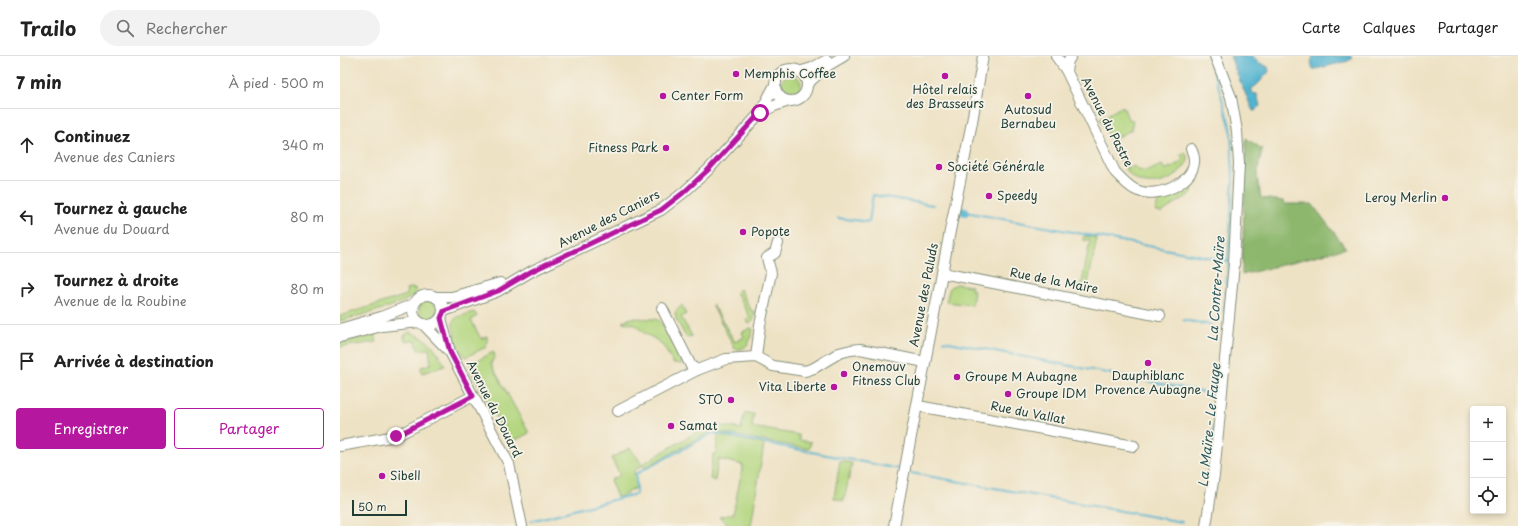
<!DOCTYPE html>
<html lang="fr">
<head>
<meta charset="utf-8">
<style>
  body { margin:0; font-family:"Playpen Sans",sans-serif; background:#f2f2f2; color:#222 }
  .controls { position:absolute; right:12px; bottom:12px; display:grid; overflow:hidden; border-radius:4px; box-shadow:0 2px 6px #0003 }
  .controls button { width:36px; height:36px; display:grid; place-items:center; padding:0; border:0; border-bottom:1px solid #e0e0e0; background:#fff; color:#222; font:20px sans-serif }
  .scale { position:absolute; left:12px; bottom:10px; width:55px; box-sizing:border-box; padding-left:4px; border:2px solid #1f3d34; border-top:0; font-size:11px; line-height:14px; white-space:nowrap; color:#1f3d34; -webkit-text-stroke:3px #f7f3e8; paint-order:stroke }
  .stop { position:absolute; width:12px; height:12px; margin:-9px; border:3px solid #b5179e; border-radius:50%; background:#fff }
  .stop.end { background:#b5179e; border-color:#fff; box-shadow:0 1px 4px #0008 }
  .list { margin:0; padding:0; list-style:none }
  h2 { display:flex; justify-content:space-between; align-items:center; height:52px; margin:0; padding:0 16px; font-size:17px }
  h2 small { font-size:13px; font-weight:400; color:#767676 }
  .list li { display:grid; grid-template-columns:26px 1fr auto; gap:12px; align-items:center; box-sizing:border-box; height:72px; padding:0 16px; border-top:1px solid #e0e0e0 }
  .list b { display:block; font-size:15px; white-space:nowrap }
  .list p { margin:0; font-size:13px; white-space:nowrap; color:#767676 }
  .list em { font-size:13px; font-style:normal; color:#767676 }
  .actions { display:flex; gap:8px; padding:12px 16px }
  .actions a { flex:1; padding:9px 0; border:1px solid #b5179e; border-radius:4px; text-align:center; font-size:14px; color:#b5179e }
  .actions .main { background:#b5179e; color:#fff }
  .icon { flex:none; width:22px; height:22px; fill:none; stroke:currentColor; stroke-width:2; stroke-linecap:round; stroke-linejoin:round }
  .map { position:relative; flex:none; width:1178px; height:470px; overflow:hidden }
  header { display:flex; align-items:center; gap:24px; box-sizing:border-box; height:56px; padding:0 20px; background:#fff; border-bottom:1px solid #e0e0e0 }
  header strong { font-size:19px }
  nav { display:flex; gap:22px; margin-inline-start:auto; font-size:14px }
  .search { width:280px; height:36px; background:#f2f2f2; display:flex; align-items:center; gap:10px; box-sizing:border-box; padding:0 14px; border-radius:22px; color:#767676; font-size:15px }
  main { display:flex }
  aside { flex:1; background:#fff }
  .map>svg:first-child { display:block }
  .green { fill:#b2d67e; stroke:#688a59 }
  .forest { fill:#8db76d; stroke:#567a50 }
  .water { fill:#51b3d0; stroke:#387882 }
  .lines { fill:none; stroke-linecap:round; stroke-linejoin:round }
  .stream { stroke:#51b3d0; stroke-width:2 }
  .canal { stroke:#51b3d0; stroke-width:8 }
  .minor-casing { stroke:#86907c; stroke-width:12 }
  .minor { stroke:#fff; stroke-width:10 }
  .route { stroke:#b5179e; stroke-width:5 }
  .poi-dot { fill:#b5179e; stroke:#f7f3e8; stroke-width:1.5 }
  .labels { text-anchor:middle; stroke-width:3.5; stroke-linejoin:round; paint-order:stroke }
  .poi-label { font-size:12px; fill:#1f3d34; stroke:#f7f3e8; text-anchor:start }
  .street-label { font-size:12px; fill:#1f3d34; stroke:#f7f3e8 }
  .water-label { font-size:13px; font-style:italic; fill:#2c5a5b; stroke:#f7f3e8 }
</style>
</head>
<body>
<header>
<strong>Trailo</strong>
<div class="search"><svg class="icon" aria-label="search" viewBox="0 0 24 24"><circle cx="10" cy="10" r="6"/><path d="M15 15l6 6"/></svg>Rechercher</div>
<nav><a>Carte</a><a>Calques</a><a>Partager</a></nav>
</header>
<main>
<aside>
<h2>7 min<small>À pied · 500 m</small></h2>
<ul class="list">
<li><svg class="icon" aria-label="ahead" viewBox="0 0 24 24"><path d="M12 20V5M6 11l6-6 6 6"/></svg><div><b>Continuez</b><p>Avenue des Caniers</p></div><em>340 m</em></li>
<li><svg class="icon" aria-label="left" viewBox="0 0 24 24"><path d="M17 20v-9H6M10 6l-5 5 5 5"/></svg><div><b>Tournez à gauche</b><p>Avenue du Douard</p></div><em>80 m</em></li>
<li><svg class="icon" aria-label="right" viewBox="0 0 24 24"><path d="M7 20v-9h11M14 6l5 5-5 5"/></svg><div><b>Tournez à droite</b><p>Avenue de la Roubine</p></div><em>80 m</em></li>
<li><svg class="icon" aria-label="arrive" viewBox="0 0 24 24"><path d="M6 21V4h12l-3 4 3 4H6"/></svg><div><b>Arrivée à destination</b></div></li>
</ul>
<div class="actions"><a class="main">Enregistrer</a><a>Partager</a></div>
</aside>
<div class="map">
<svg width="1178" height="470" viewBox="0 0 1178 470">
  <rect width="100%" height="100%" fill="#f7f3e8"/>
  <filter id="ink" filterUnits="userSpaceOnUse"><feTurbulence type="fractalNoise" baseFrequency=".025" numOctaves="2"/><feDisplacementMap in="SourceGraphic" scale="8" xChannelSelector="R" yChannelSelector="G"/><feConvolveMatrix kernelMatrix="1 2 1 2 8 2 1 2 1" color-interpolation-filters="sRGB"/></filter>
  <filter id="wash" filterUnits="userSpaceOnUse"><feTurbulence type="fractalNoise" baseFrequency=".012" numOctaves="4" result="noise"/><feDisplacementMap in="SourceGraphic" scale="16" xChannelSelector="R" yChannelSelector="G"/><feGaussianBlur stdDeviation="0.9" result="paint"/><feColorMatrix in="noise" values="0 0 0 0 0 0 0 0 0 0 0 0 0 0 0 0 0 1.4 0 .05"/><feComposite in="paint" operator="in"/></filter>
  <g filter="url(#wash)">
    <rect width="100%" height="100%" fill="#eee2c4"/>
    <g class="green">
      <circle cx="451" cy="29" r="10"/>
      <path d="M783,50l5,13 5,1 -2,10 -17,9 14,30 6,-3c9,10 17,3 28,-1l3,5 5,-3 1,1 12,-8 -2,-5 4,-3 3,6v3c-8,12 -17,20 -31,22 -25,3 -33,-14 -42,-34 -4,-10 -10,-20 -15,-30z"/>
      <path d="M849,129l4,7 -32,21 -6,-2 4,-11c12,-2 21,-9 30,-15z"/>
      <path d="M744,180l13,2 -10,50h-6l9,-47 -7,-1z"/>
      <path d="M617,228l15,2 -1,4h3l-2,15 -26,-3 4,-15z"/>
      <path d="M70,232l6,1v4c-12,13 -57,22 -76,28v-5l67,-21 -1,-6z"/>
      <path d="M400,233l11,21 4,2 -2,9 -4,3 -3,-5 4,-2 -14,-25z"/>
      <circle cx="88" cy="254" r="9"/>
      <path d="M342,249l4,9 -5,3 11,19 -6,1 -10,-18 -1,-7z"/>
      <path d="M372,249h1l22,37 9,-5 -2,-5 9,-4 2,1c-2,10 -5,22 -18,20z"/>
      <path d="M134,256l3,4 -6,4 10,19 6,-3v7l-1,4 -20,10c-8,-4 -14,-28 -13,-36l4,-4z"/>
      <path d="M291,262l25,1 4,2 20,34 2,9 -9,-1 -9,-16 -9,-8 -11,-6 -10,-9 -12,-2z"/>
      <path d="M69,276c20,7 27,15 36,34l-23,7 -1,-6 10,-3 -2,-15 -11,1 -2,-9h-11l-1,-5z"/>
      <path d="M35,279l2,7 -37,5v-4z"/>
      <path d="M153,296l2,3 -4,9 38,69 -19,10 -39,-72v-7z"/>
      <path d="M405,357l9,1 -2,13 47,8v5l12,2 -2,7 -92,-17 1,-7 23,4z"/>
      <path d="M367,370l3,6 -66,36 -2,-3 -8,6 3,16c-8,4 -12,9 -20,10l-7,-17 10,-5 -9,-17 19,-10 12,16z"/>
      <path d="M378,379l46,9 -13,82h-20l-12,-9 14,-3 10,-49 -25,-6 -3,22 -5,-2 3,-25h3z"/>
      <path d="M500,405l12,2 -8,38 -10,-3z"/>
    </g>
    <path class="forest" d="M906,82l16,11 -5,27 4,22 22,3 1,3h28l34,44 -104,27z"/>
    <g class="water">
      <path d="M890,0h22l8,7 8,4 1,5c-7,5 -9,13 -17,16v5l5,1 3,12 -5,5h-2c-8,-18 -16,-36 -23,-55z"/>
      <path d="M973,0h39l-1,3 -3,2 -32,8h-3l-2,-6z"/>
    </g>
    <g class="lines">
      <g class="stream">
        <path d="M868,0l10,29 13,44 2,52 -5,86 -4,45"/>
        <path d="M625,156l264,49"/>
        <path d="M498,162l31,4 4,-27 60,10"/>
        <path d="M843,264l28,5"/>
        <path d="M604,285l259,51"/>
        <path d="M571,417l271,49"/>
        <path d="M867,433l7,-63"/>
        <path d="M191,465l105,-27v-20l77,-41 186,36"/>
      </g>
      <path class="canal" d="M621,155l4,1"/>
    </g>
  </g>
  <g filter="url(#ink)">
    <g class="lines">
      <g class="minor-casing">
        <g id="minor">
          <path d="M716,0l10,14 49,102c6,6 11,12 19,17 23,13 73,-10 57,-40"/>
          <circle cx="451" cy="29" r="16"/>
          <path d="M726,14l2,-9 3,-5"/>
          <path d="M459,16l13,-4 15,-8"/>
          <path d="M467,28l20,-18 17,-10"/>
          <path d="M420,57l14,-7 15,-5"/>
          <path d="M602,217l218,43"/>
          <circle cx="88" cy="254" r="15"/>
          <path d="M97,241h15l48,-14"/>
          <path d="M322,252l29,58 6,4"/>
          <path d="M104,255l54,-20 34,-20 129,-61 22,-17 25,-23 52,-57 16,-30"/>
          <path d="M101,262l9,34"/>
          <path d="M83,268l27,28 59,112 13,62"/>
          <path d="M0,273l41,-12 33,-13"/>
          <path d="M0,281l42,-11 37,-4"/>
          <path d="M416,301l4,-32 11,-52 -4,-15 8,-5 3,-10"/>
          <path d="M578,350l216,40"/>
          <path d="M278,355l79,-41 29,-11 30,-2 17,9 32,5 9,-3 25,-15 12,-3 9,-1 65,13"/>
          <path d="M0,390l56,-10 77,-40"/>
          <path d="M554,470l56,-295 22,-109 11,-66"/>
          <path d="M866,470l8,-51 20,-211 5,-100 -2,-33 -6,-34 -16,-41"/>
        </g>
      </g>
      <use href="#minor" class="minor"/>
    </g>
  </g>
  <g class="lines" filter="url(#ink)">
    <path class="route" d="M56,380l77,-40 -23,-44 -9,-34 3,-7 54,-20 34,-20 129,-61 22,-17 25,-23 52,-57"/>
  </g>
  <g class="poi-dot">
    <circle cx="396" cy="18" r="4"/>
    <circle cx="605" cy="20" r="4"/>
    <circle cx="323" cy="40" r="4"/>
    <circle cx="688" cy="40" r="4"/>
    <circle cx="326" cy="92" r="4"/>
    <circle cx="599" cy="111" r="4"/>
    <circle cx="649" cy="140" r="4"/>
    <circle cx="1105" cy="142" r="4"/>
    <circle cx="403" cy="176" r="4"/>
    <circle cx="808" cy="307" r="4"/>
    <circle cx="504" cy="318" r="4"/>
    <circle cx="617" cy="321" r="4"/>
    <circle cx="494" cy="331" r="4"/>
    <circle cx="668" cy="338" r="4"/>
    <circle cx="391" cy="344" r="4"/>
    <circle cx="331" cy="370" r="4"/>
    <circle cx="42" cy="420" r="4"/>
  </g>
  <g class="labels">
    <g class="poi-label">
      <text x="404" y="22">Memphis Coffee</text>
      <text x="605" y="38" text-anchor="middle">Hôtel relais<tspan x="605" dy="14">des Brasseurs</tspan></text>
      <text x="331" y="44">Center Form</text>
      <text x="688" y="58" text-anchor="middle">Autosud<tspan x="688" dy="14">Bernabeu</tspan></text>
      <text x="318" y="96" text-anchor="end">Fitness Park</text>
      <text x="607" y="115">Société Générale</text>
      <text x="657" y="144">Speedy</text>
      <text x="1097" y="146" text-anchor="end">Leroy Merlin</text>
      <text x="411" y="180">Popote</text>
      <text x="512" y="315">Onemouv<tspan x="512" dy="14">Fitness Club</tspan></text>
      <text x="808" y="324" text-anchor="middle">Dauphiblanc<tspan x="808" dy="14">Provence Aubagne</tspan></text>
      <text x="625" y="325">Groupe M Aubagne</text>
      <text x="486" y="335" text-anchor="end">Vita Liberte</text>
      <text x="676" y="342">Groupe IDM</text>
      <text x="383" y="348" text-anchor="end">STO</text>
      <text x="339" y="374">Samat</text>
      <text x="50" y="424">Sibell</text>
    </g>
    <g class="street-label">
      <text transform="translate(767 66) rotate(63)" y="4">Avenue du Pastre</text>
      <text transform="translate(269 163) rotate(-27)" y="4">Avenue des Caniers</text>
      <text transform="translate(714 225) rotate(11)" y="4">Rue de la Maïre</text>
      <text transform="translate(584 239) rotate(-79)" y="4">Avenue des Paluds</text>
      <text transform="translate(154 353) rotate(63)" y="4">Avenue du Douard</text>
      <text transform="translate(688 357) rotate(11)" y="4">Rue du Vallat</text>
    </g>
    <g class="water-label">
      <text transform="translate(876 233) rotate(-86)" y="5">La Contre-Maïre</text>
      <text transform="translate(869 369) rotate(-84)" y="5">La Maïre - Le Fauge</text>
    </g>
  </g>
</svg>
<div class="controls">
<button>+</button>
<button>−</button>
<button><svg class="icon" aria-label="locate" viewBox="0 0 24 24"><circle cx="12" cy="12" r="6"/><path d="M12 2v4M12 18v4M2 12h4M18 12h4"/></svg></button>
</div>
<div class="scale">50 m</div>
<div class="stop" style="left:420px;top:57px"></div>
<div class="stop end" style="left:56px;top:380px"></div>
</div>
</main>
</body>
</html>
